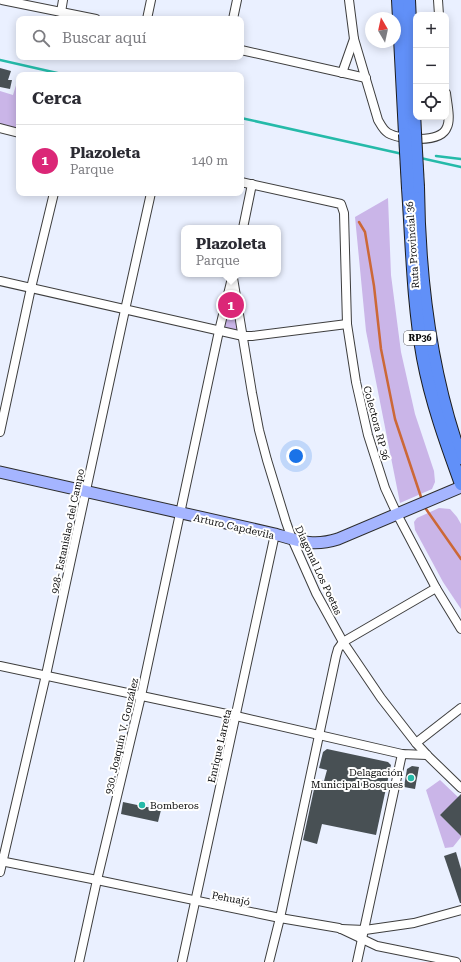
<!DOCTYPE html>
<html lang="es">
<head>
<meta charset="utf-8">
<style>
  body { margin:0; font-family:"Roboto Serif",serif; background:#f2f2f3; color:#2b2b33 }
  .controls { position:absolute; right:12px; top:12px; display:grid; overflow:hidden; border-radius:8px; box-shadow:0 2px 10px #0003 }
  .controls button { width:36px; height:36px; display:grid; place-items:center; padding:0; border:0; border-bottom:1px solid #e1e1e2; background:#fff; color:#2b2b33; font:20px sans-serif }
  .compass { position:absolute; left:365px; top:12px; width:36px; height:36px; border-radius:50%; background:#fff; box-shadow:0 2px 10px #0003; rotate:351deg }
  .you { position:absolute; left:296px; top:456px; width:14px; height:14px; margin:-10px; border:3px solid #fff; border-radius:50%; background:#1a73e8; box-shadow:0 0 0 6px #1a73e833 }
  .badge { display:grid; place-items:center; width:26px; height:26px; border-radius:50%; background:#db2777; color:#fff; font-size:13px; font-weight:700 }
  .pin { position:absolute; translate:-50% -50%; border:2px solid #fff; box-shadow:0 1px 4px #0006 }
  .popup { position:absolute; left:181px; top:225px; width:100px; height:52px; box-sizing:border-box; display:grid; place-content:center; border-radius:8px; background:#fff; filter:drop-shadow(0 1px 3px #0005); font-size:13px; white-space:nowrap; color:#7c7c81 }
  .popup b { font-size:15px; color:#2b2b33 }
  .popup::after { content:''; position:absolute; left:50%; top:100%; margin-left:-8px; border:8px solid transparent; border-top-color:#fff }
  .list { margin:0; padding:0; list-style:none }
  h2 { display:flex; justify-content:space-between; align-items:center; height:52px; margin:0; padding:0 16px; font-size:17px }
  h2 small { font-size:13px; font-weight:400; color:#7c7c81 }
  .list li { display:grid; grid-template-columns:26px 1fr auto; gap:12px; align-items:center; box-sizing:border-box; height:72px; padding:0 16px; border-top:1px solid #e1e1e2 }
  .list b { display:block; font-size:15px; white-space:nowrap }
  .list p { margin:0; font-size:13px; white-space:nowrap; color:#7c7c81 }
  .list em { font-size:13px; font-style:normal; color:#7c7c81 }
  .icon { flex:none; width:22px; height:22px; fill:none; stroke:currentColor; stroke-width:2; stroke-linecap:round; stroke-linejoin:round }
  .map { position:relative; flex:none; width:461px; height:962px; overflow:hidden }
  .search { position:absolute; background:#fff; box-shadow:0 2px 10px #0003; left:16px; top:16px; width:228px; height:44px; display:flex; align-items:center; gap:10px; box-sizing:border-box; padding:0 14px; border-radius:8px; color:#7c7c81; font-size:15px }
  .panel { position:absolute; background:#fff; box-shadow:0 2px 10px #0003; left:16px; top:72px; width:228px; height:124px; border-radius:8px }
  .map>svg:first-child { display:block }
  .green { fill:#cab5e8 }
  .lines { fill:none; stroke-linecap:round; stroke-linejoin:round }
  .stream { stroke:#cc6837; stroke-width:2.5 }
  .building { fill:#485054 }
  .street-casing { stroke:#3e3e3e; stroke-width:10 }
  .secondary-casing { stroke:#2d2d2d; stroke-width:13 }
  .primary-casing { stroke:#1c1c1c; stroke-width:14 }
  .street { stroke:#fff; stroke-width:8 }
  .secondary { stroke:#a5b5ff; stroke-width:11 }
  .primary { stroke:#6190f8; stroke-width:12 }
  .rail { stroke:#25baa9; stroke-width:2.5 }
  .primary-bridge-casing { stroke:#1c1c1c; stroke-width:14; stroke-linecap:butt }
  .primary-bridge { stroke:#6190f8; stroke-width:12 }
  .poi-dot { fill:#25baa9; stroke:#fff; stroke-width:1.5 }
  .labels { text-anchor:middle; stroke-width:4; stroke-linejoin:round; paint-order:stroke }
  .shield { fill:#fff; stroke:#545454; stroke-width:1 }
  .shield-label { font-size:9px; font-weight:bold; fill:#0b0b0b }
  .street-label { font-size:10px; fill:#0b0b0b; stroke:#fff }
  .poi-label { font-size:10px; fill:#0b0b0b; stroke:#fff; text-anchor:end }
</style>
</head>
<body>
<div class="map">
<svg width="461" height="962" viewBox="0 0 461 962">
  <rect width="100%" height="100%" fill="#eaf0ff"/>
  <g class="green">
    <path d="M17,82h2v47l-19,-5v-33l13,4z"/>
    <path d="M388,198l3,77 10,77 14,62 19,57 1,11 -3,7 -32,14 -34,-172 -11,-114z"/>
    <path d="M232,281l6,50 -16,-2z"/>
    <path d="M439,508l11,1 7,8 4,7v85l-18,-27 -28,-52 -1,-8 3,-4z"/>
    <path d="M440,780l19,18 -19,17 21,21v1l-8,10 -8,1 -19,-58z"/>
  </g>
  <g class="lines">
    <g class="stream">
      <path d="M359,222l6,10 9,54 7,63 14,70 26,78"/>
      <path d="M426,509l35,50"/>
    </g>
  </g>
  <g class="building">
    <path d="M0,68l11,3 -3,9h4l-2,9 -10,-2z"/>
    <path d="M327,749l61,13 3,3 -15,70 -54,-11 -5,20 -14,-4 13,-60 8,1 3,-11 -8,-2 4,-16z"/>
    <path d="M412,766l7,1 -4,22 -11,-2 3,-18z"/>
    <path d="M461,794v42l-21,-21z"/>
    <path d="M123,802l38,8 -3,12 -37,-8z"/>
    <path d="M456,852l5,17v34h-1l-16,-47z"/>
  </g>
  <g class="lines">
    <g class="street-casing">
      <g id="street">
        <path d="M2,0l94,19"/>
        <path d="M349,0l5,39 24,81c3,5 5,10 10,13 12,7 53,11 59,-6 4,-8 0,-24 -1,-34"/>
        <path d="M438,0l1,15"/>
        <path d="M61,12l2,-12"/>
        <path d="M147,19l4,-19"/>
        <path d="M233,19l4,-19"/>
        <path d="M241,50l125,28"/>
        <path d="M342,73l12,-34"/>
        <path d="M0,128l19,5"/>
        <path d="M241,182l100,22 3,9 3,111 9,58 12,53 17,53 12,26 39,74 25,41"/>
        <path d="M243,228l9,-44"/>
        <path d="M233,278l19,115 7,37 8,30 19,62 6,17 24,54 27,49 38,56 35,45 11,12 34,33"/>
        <path d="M0,281l243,55h9l95,-12"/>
        <path d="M0,432l31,-144 23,-95"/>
        <path d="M0,666l236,50 166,38 25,1"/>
        <path d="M416,743l45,-35"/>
        <path d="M0,861l97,19 183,38 59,10 38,18 79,16"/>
        <path d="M0,872l46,-197 79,-365 26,-117"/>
        <path d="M341,929l24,1 49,-7 47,-13"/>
        <path d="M79,962l18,-82 44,-184 78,-365 14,-57"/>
        <path d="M182,962l93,-428"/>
        <path d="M269,962l11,-44 56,-262 2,-7 5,-7 93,-54"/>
        <path d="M357,962l45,-208"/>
      </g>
    </g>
    <g class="secondary-casing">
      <path id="secondary" d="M0,472l275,62c24,7 38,13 63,5l123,-52"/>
    </g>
    <g class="primary-casing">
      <g id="primary">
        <path d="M398,0l7,134"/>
        <path d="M409,0l6,133"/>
        <path d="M418,187c1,92 12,184 43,271"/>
        <path d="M408,188c4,57 5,114 15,170 8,43 23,85 38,126"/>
      </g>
    </g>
    <use href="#street" class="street"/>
    <use href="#secondary" class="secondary"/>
    <use href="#primary" class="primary"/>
    <g class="rail">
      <path d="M0,60l66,15"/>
      <path d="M241,118l220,49"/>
      <path d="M436,156l25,3"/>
    </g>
    <g class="primary-bridge-casing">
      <g id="primary-bridge">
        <path d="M415,133l3,54"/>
        <path d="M405,134l3,54"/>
      </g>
    </g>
    <use href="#primary-bridge" class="primary-bridge"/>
  </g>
  <g class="poi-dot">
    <circle cx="411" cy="778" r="4"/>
    <circle cx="142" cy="805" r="4"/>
  </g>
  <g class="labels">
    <rect class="shield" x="404" y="331" width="32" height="14" rx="3"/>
    <g class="shield-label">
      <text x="420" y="341">RP36</text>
    </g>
    <g class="street-label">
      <text transform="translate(412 245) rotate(-94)" y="4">Ruta Provincial 36</text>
      <text transform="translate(377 423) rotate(75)" y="4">Colectora RP 36</text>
      <text transform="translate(234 526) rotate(13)" y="4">Arturo Capdevila</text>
      <text transform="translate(67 531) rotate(-78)" y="4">928- Estanislao del Campo</text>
      <text transform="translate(319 570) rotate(65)" y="4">Diagonal Los Poetas</text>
      <text transform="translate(121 736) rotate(-77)" y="4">930. Joaquín V. González</text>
      <text transform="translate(219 746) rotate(-77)" y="4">Enrique Larreta</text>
      <text transform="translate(231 898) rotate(11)" y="4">Pehuajó</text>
    </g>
    <g class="poi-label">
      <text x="403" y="776">Delagación<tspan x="403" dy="12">Municipal Bosques</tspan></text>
      <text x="150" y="809" text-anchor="start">Bomberos</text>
    </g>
  </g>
</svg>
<div class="controls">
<button>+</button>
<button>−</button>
<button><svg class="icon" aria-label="locate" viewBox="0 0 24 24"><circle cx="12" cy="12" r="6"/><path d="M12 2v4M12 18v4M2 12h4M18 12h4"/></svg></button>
</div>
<svg class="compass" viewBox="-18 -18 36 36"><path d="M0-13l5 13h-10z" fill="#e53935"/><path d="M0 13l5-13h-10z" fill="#7c7c81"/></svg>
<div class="you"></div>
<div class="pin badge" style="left:231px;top:305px">1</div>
<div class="popup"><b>Plazoleta</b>Parque</div>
<div class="search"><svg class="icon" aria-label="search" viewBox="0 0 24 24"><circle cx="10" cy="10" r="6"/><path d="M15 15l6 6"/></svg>Buscar aquí</div>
<section class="panel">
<h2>Cerca<small></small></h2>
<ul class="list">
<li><span class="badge">1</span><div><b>Plazoleta</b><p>Parque</p></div><em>140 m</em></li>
</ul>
</section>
</div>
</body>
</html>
